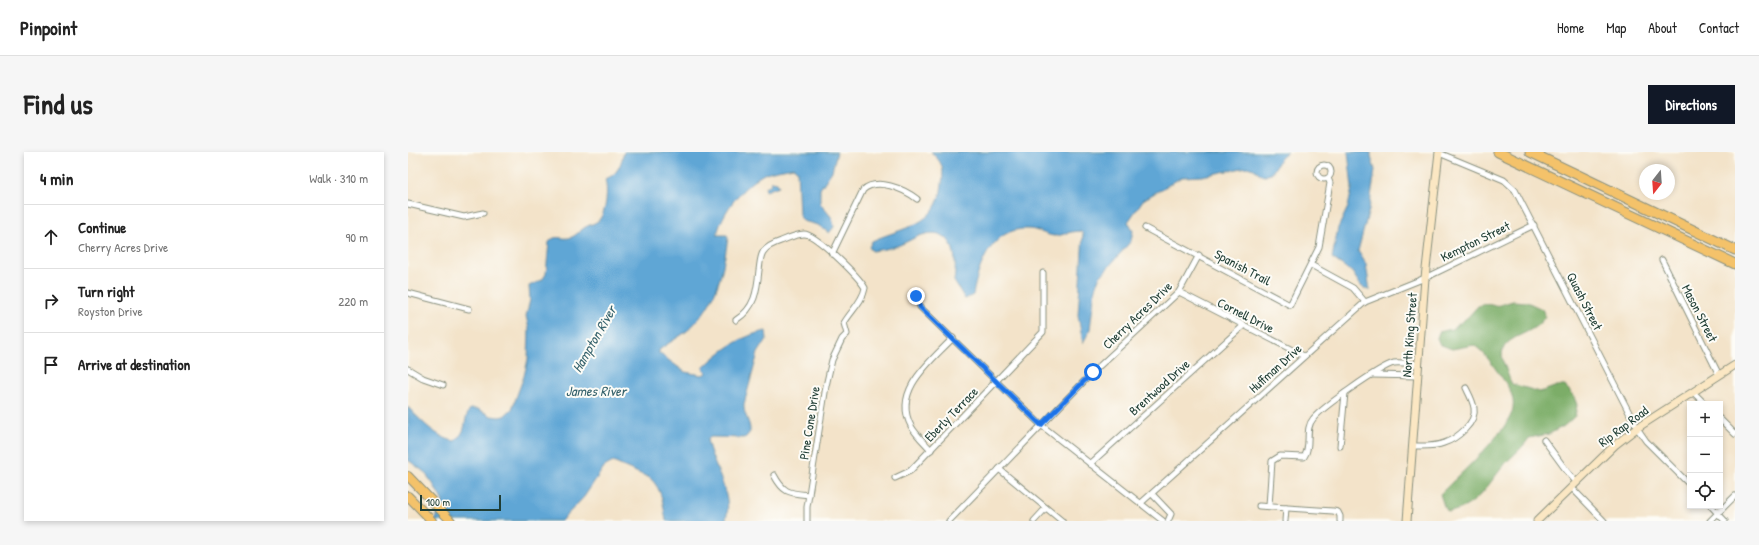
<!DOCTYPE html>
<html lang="en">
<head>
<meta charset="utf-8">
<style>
  body { margin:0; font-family:"Patrick Hand",sans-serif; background:#f6f6f6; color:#222 }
  .controls { position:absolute; right:12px; bottom:12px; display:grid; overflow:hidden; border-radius:0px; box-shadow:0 2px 6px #0003 }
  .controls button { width:36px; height:36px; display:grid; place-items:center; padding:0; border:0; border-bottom:1px solid #e0e0e0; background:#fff; color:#222; font:20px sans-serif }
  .compass { position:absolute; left:1231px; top:12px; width:36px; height:36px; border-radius:50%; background:#fff; box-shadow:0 2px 6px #0003; rotate:197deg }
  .scale { position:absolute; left:12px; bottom:10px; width:81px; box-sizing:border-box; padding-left:4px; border:2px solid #1f3d34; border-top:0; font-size:11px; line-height:14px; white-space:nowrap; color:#1f3d34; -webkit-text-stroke:3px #fdfcf7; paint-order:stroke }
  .stop { position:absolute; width:12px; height:12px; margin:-9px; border:3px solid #1a73e8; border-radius:50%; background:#fff }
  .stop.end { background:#1a73e8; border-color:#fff; box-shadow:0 1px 4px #0008 }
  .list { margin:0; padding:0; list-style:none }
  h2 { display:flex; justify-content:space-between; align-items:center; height:52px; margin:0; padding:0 16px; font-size:17px }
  h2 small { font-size:13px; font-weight:400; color:#767676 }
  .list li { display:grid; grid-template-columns:26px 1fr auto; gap:12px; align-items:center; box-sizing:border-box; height:64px; padding:0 16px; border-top:1px solid #e0e0e0 }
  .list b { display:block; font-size:15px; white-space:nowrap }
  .list p { margin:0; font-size:13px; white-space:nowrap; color:#767676 }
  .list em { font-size:13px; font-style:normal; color:#767676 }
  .icon { flex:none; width:22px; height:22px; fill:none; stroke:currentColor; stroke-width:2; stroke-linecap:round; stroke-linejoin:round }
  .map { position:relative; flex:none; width:1327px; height:369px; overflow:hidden; border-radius:0px }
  header { display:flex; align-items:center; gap:24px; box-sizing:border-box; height:56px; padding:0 20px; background:#fff; border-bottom:1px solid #e0e0e0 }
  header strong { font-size:19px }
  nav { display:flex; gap:22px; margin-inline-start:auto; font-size:14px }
  .intro { display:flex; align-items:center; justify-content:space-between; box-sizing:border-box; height:96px; padding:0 24px }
  h1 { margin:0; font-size:28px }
  .button { padding:10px 18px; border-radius:0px; background:#111827; color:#fff; font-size:14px; font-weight:700 }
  main { display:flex; gap:24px; padding:0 24px }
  aside { flex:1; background:#fff; border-radius:0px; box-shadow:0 2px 6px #0003 }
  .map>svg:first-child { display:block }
  .forest { fill:#7cad68; stroke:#4e754e }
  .water { fill:#5ea6d5; stroke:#3e7284 }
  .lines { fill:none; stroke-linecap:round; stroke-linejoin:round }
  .street-casing { stroke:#89907e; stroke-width:7 }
  .secondary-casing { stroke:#89907e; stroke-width:9 }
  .primary-casing { stroke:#89907e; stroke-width:10 }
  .highway-casing { stroke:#89907e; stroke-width:11 }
  .street { stroke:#fff; stroke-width:5 }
  .secondary { stroke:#fbe7c3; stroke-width:7 }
  .primary { stroke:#f4c26a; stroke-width:8 }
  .highway { stroke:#f4c26a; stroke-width:9 }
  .route { stroke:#1a73e8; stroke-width:5 }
  .labels { text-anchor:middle; stroke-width:4; stroke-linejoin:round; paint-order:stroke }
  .street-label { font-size:13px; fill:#1f3d34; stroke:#fdfcf7 }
  .water-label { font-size:14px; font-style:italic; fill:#35626c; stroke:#fdfcf7 }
</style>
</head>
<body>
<header>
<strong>Pinpoint</strong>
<nav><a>Home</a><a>Map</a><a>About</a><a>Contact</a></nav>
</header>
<div class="intro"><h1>Find us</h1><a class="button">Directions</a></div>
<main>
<aside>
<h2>4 min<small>Walk · 310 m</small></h2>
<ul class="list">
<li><svg class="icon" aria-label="ahead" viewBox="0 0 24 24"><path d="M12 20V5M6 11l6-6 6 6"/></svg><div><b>Continue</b><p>Cherry Acres Drive</p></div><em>90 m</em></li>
<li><svg class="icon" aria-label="right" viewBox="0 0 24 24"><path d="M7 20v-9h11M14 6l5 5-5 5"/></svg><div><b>Turn right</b><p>Royston Drive</p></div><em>220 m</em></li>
<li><svg class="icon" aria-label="arrive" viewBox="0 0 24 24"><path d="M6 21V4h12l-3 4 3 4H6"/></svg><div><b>Arrive at destination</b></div></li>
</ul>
</aside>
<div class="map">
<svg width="1327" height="369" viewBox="0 0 1327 369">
  <rect width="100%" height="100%" fill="#fdfcf7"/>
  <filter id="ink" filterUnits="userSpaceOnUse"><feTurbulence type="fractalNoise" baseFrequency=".025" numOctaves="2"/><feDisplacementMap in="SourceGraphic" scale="8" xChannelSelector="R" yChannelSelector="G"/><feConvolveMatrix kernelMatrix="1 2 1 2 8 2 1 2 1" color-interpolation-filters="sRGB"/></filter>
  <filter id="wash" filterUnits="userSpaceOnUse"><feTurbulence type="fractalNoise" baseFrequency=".012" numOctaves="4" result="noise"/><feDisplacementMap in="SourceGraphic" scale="16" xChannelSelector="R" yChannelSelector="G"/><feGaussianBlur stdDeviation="0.9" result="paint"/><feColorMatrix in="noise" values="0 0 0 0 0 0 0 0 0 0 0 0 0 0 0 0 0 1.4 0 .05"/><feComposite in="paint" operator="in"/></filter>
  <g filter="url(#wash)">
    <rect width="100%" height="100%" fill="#f3e3c9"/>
    <path class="forest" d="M1105,149l14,1 15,7 3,7c-12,24 -56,17 -39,53 2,5 3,10 6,15l28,8 17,-6h8l8,8 4,11 -2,11 -11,10 -15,8 -20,4c-7,11 -16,17 -24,26 -17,20 -29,45 -57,48l-4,-6 -4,-12c17,-17 71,-65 73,-86 2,-13 -6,-23 -13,-33 -8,-11 -15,-22 -26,-30l-22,4 -13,-5 -2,-6 2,-6 13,-3 16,-12 10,-11 8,-2 10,2z"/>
    <g class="water">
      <path d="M216,0h213l-5,19 -12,18v14l12,15 2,9 -5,6 -11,-8 -15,-4 -4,-6 -2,-45 -4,-3c-8,2 -19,3 -27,6 -22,11 -44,38 -49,62h10l1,3c-6,38 -11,66 -41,93 -9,7 -19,12 -28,19v3l26,19 17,3 5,-2 -4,-5c16,-16 39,-33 63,-37l1,8 -9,14 -14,51c-1,11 7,18 6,28l-5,6 -34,-1 -4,2c4,23 27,58 19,79l1,3h-61c-3,-16 -3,-31 -16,-43l-37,-16 -9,5 -20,30 -23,24h-126l8,-19 -11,-20 -9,-11 -15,-11v-53c11,12 30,32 47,34 14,-12 7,-20 15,-32h8l13,7 8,1 5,-1 8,-7 12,-33 4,-17 1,-30 -3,-13 4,-16 -1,-14 13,-6 4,-6 3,-32c7,-9 13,-1 23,-5 4,-2 8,-6 12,-9 4,-3 10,-4 14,-7 9,-8 10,-32 7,-42 13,-4 16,-15 19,-27z"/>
      <path d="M523,0h357l-7,6 -10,16 -8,2 -9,-7 -7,-2 -45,9 -20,1 -39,23 -15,22 5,9 -2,10 -32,37 -4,11 -5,40 -7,15 -5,-29 5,-81 -2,-2c-7,-3 -18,4 -27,4 -9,-1 -17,-7 -26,-7 -36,-2 -50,37 -55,66l-8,4 -11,-18c4,-23 0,-56 -32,-46 -10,3 -19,10 -29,12 -7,2 -14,3 -21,4l-3,-4 3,-6c30,-14 66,-14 70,-57 2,-16 1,-21 -11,-32z"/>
      <path d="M940,0h23v4l4,14 -6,40 -11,41 8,13 4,27 -9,-5 -9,-14 -20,-14 6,-30 10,-21 4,-19z"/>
      <path d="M364,29l5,1 2,4 -13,5 -1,-4 5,-2z"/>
    </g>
  </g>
  <g filter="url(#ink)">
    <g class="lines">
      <g class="street-casing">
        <g id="street">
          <path d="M1031,1l65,27 11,10 122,238 9,13 44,44"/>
          <circle cx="916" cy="20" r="7"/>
          <path d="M0,52l56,13 19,-4"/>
          <path d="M737,76l145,77 29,-58 11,-64 -2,-5"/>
          <path d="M424,102l31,-64c14,-13 41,-1 54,9"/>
          <path d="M1254,108l57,115"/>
          <path d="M903,113l42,23 12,14"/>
          <path d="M771,140l125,64"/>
          <path d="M0,141l61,16"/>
          <path d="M508,144l4,11 121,118 122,96"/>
          <path d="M328,168c19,-12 21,-29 23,-50 1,-6 1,-13 4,-18 4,-6 12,-9 18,-11 7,-3 16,-7 23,-7 12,0 55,43 61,54 -2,13 -14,23 -21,35l3,11 -5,5 -10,21 -6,26 -19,121v14"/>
          <path d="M0,217l15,9 20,7"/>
          <path d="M965,223l45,1"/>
          <path d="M1285,240l12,12"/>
          <path d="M1312,267l15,15"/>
          <path d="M1136,288l22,30 10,12"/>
          <path d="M932,294l5,-53"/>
          <path d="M1005,294c10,0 21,1 31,-3 12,-4 33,-20 30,-35 -1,-7 -5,-14 -8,-20"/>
          <path d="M523,298c-6,-7 -15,-15 -20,-24 -19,-35 20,-65 42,-88"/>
          <path d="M682,312l153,-138"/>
          <path d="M591,317l63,52"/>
          <path d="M366,323c10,19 16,18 35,20"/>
          <path d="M487,326l15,-7 133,-139v-59"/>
          <path d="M1163,335l33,34"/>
          <path d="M744,342l19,20 -3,7"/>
          <path d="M733,351l224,-201 60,-24 109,-53"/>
          <path d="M851,354l74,5 5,1 2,4v5"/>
          <path d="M861,354l3,-45 8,-5 24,1c8,-11 0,-28 9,-38 8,-11 68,-53 81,-56 7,-1 18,1 25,1"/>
          <path d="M1303,354l14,15"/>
          <path d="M541,369l144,-149 86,-80 20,-37"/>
          <path d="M626,369l12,-13"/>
          <path d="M877,369l1,-13"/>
          <path d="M1302,369l25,-25"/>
        </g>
      </g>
      <g class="secondary-casing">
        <g id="secondary">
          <path d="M999,369l18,-243 14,-126"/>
          <path d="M1129,369l78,-76 22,-17 98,-63"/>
        </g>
      </g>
      <g class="primary-casing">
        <g id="primary">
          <path d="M0,324l43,45"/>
          <path d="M0,344l24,25"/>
        </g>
      </g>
      <g class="highway-casing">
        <g id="highway">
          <path d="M1090,0l237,112"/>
          <path d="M1122,0l205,98"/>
        </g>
      </g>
      <use href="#street" class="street"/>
      <use href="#secondary" class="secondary"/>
      <use href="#primary" class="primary"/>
      <use href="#highway" class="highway"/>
    </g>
  </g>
  <g class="lines" filter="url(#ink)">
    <path class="route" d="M508,144l4,11 121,118 52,-53"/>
  </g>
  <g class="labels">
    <g class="street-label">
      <text transform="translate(1067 89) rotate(-26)" y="5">Kempton Street</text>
      <text transform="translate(835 115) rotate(28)" y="5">Spanish Trail</text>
      <text transform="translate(1177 149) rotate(63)" y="5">Quash Street</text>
      <text transform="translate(1292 161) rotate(63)" y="5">Mason Street</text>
      <text transform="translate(729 163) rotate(-44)" y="5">Cherry Acres Drive</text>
      <text transform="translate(838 163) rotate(27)" y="5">Cornell Drive</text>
      <text transform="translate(1001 183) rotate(-86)" y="5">North King Street</text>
      <text transform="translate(867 216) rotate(-42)" y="5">Huffman Drive</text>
      <text transform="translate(751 235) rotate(-42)" y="5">Brentwood Drive</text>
      <text transform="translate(543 262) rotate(-46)" y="5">Eberly Terrace</text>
      <text transform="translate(401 271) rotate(-81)" y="5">Pine Cone Drive</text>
      <text transform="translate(1215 274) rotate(-37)" y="5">Rip Rap Road</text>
    </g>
    <g class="water-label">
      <text transform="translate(186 187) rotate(-60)" y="5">Hampton River</text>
      <text x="188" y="244">James River</text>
    </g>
  </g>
</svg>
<div class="controls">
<button>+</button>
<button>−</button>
<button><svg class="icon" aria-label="locate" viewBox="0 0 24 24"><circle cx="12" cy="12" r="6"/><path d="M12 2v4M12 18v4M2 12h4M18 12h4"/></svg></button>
</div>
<svg class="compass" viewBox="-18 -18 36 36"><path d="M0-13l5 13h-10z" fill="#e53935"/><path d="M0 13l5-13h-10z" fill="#767676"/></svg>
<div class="scale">100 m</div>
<div class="stop" style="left:685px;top:220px"></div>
<div class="stop end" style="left:508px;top:144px"></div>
</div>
</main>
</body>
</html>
